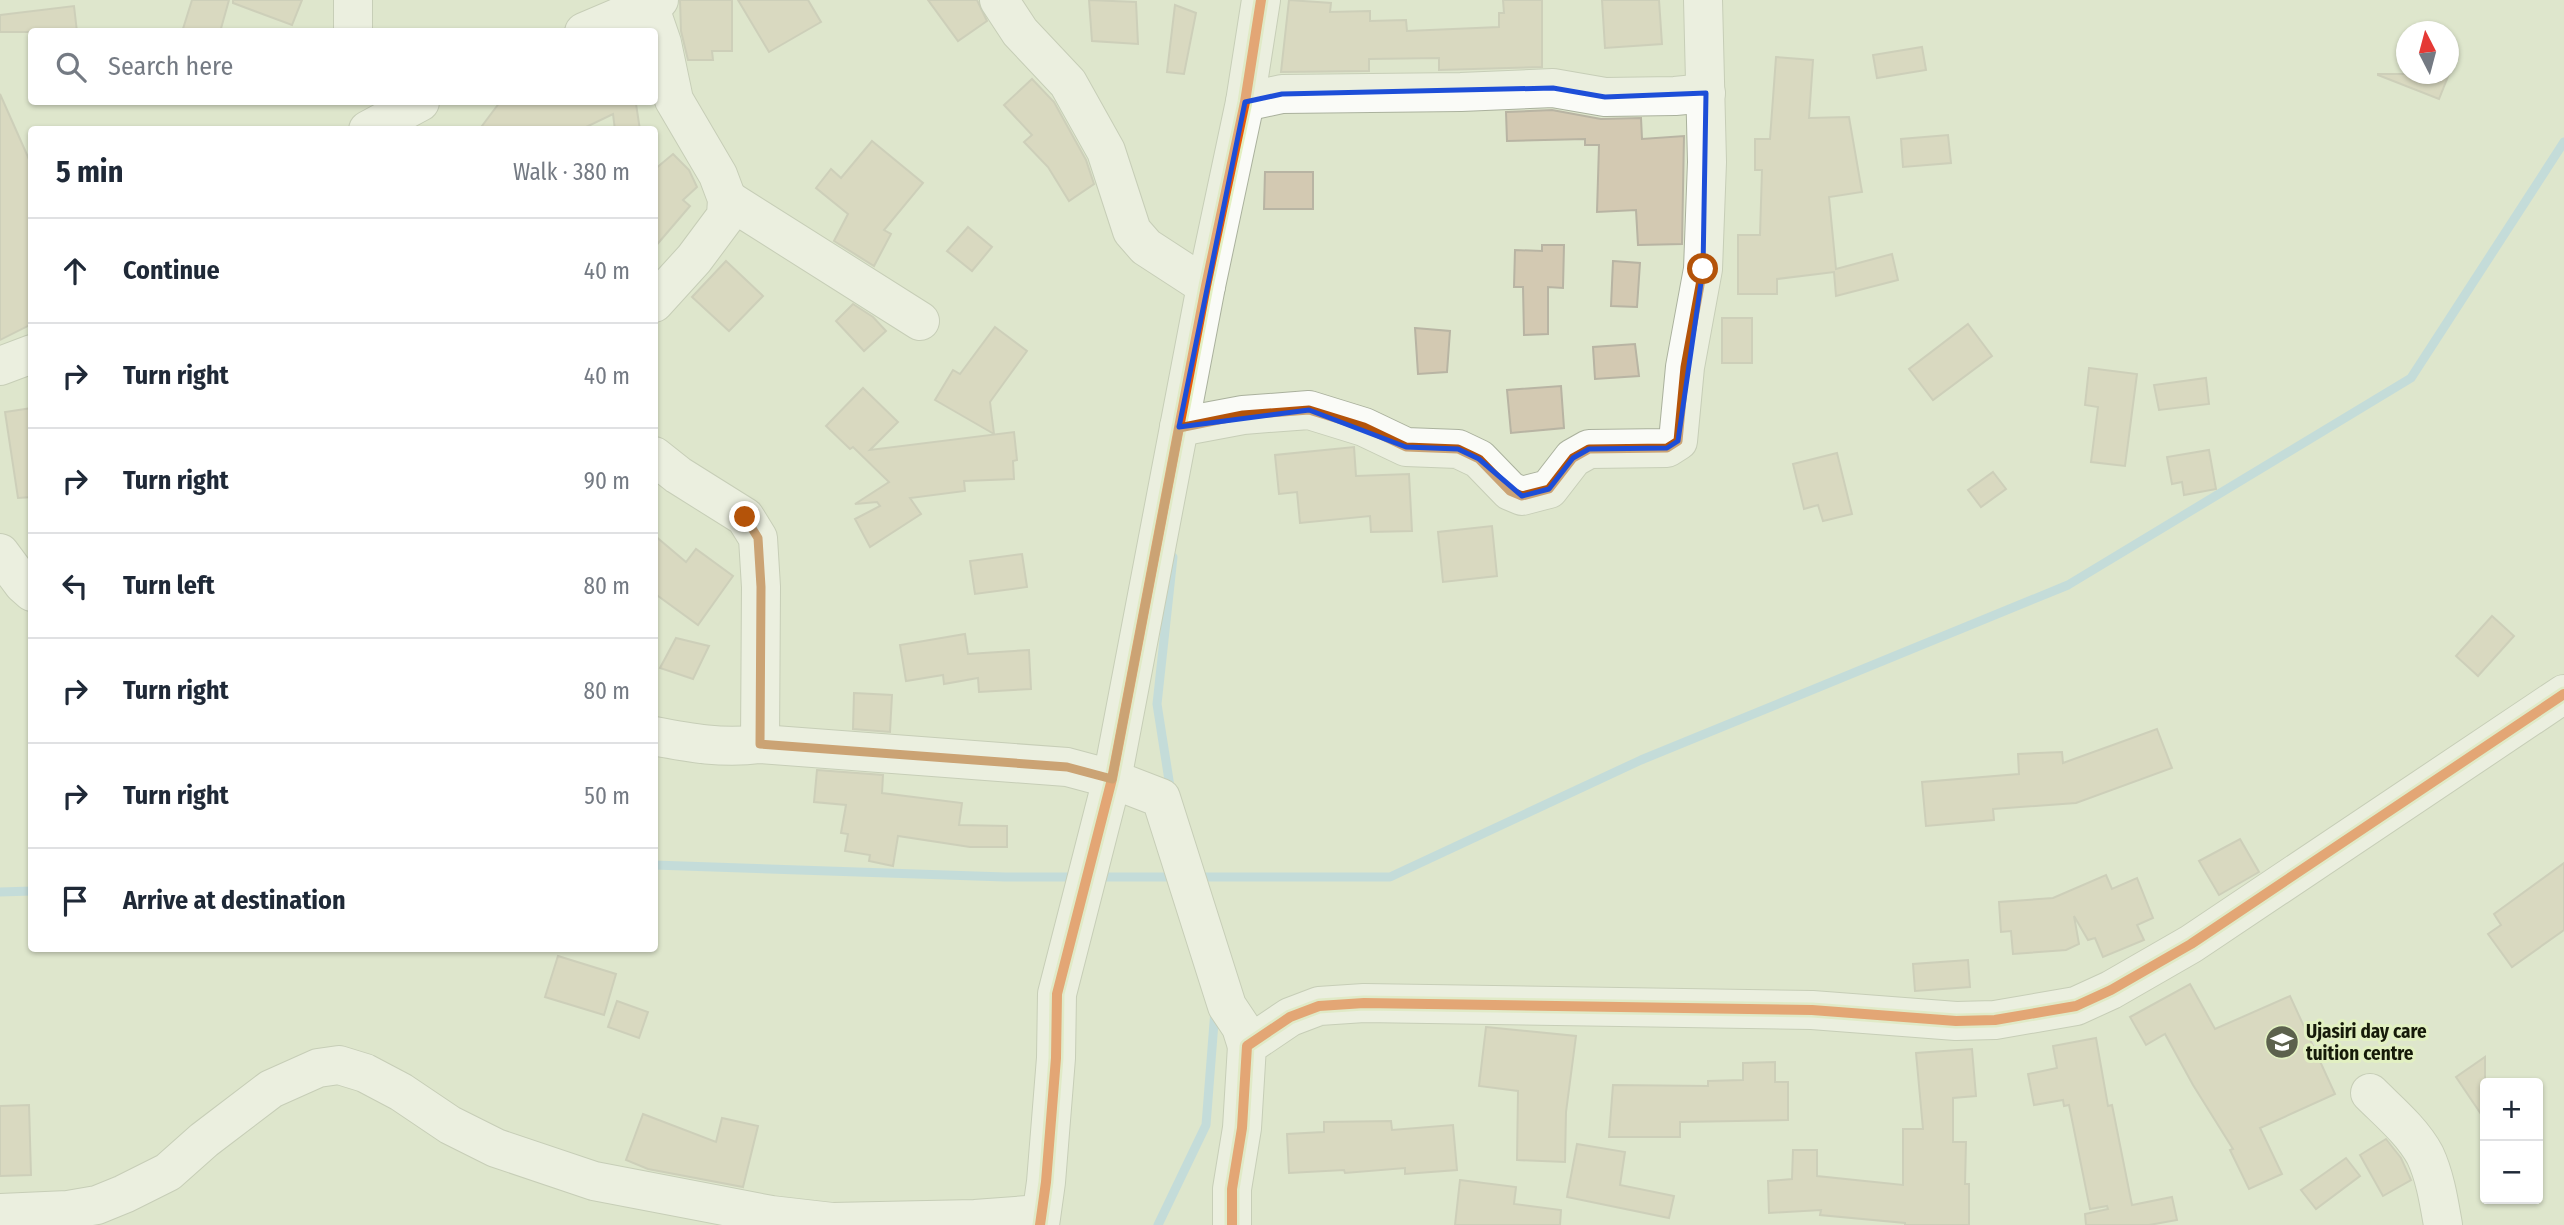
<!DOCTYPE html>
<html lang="en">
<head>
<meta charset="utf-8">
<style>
  body { margin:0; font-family:"Fira Sans Condensed",sans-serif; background:#f6f6f7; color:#1f2937 }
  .controls { position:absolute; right:21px; bottom:21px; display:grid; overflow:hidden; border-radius:7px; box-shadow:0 2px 5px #0004 }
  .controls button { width:63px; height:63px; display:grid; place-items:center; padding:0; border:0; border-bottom:2px solid #e0e1e3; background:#fff; color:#1f2937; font:35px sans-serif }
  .compass { position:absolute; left:2396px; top:21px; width:63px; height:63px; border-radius:50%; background:#fff; box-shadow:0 2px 5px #0004; rotate:354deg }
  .stop { position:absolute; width:21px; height:21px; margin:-16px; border:5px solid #b45309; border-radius:50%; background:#fff }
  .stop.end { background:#b45309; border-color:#fff; box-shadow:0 2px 7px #0008 }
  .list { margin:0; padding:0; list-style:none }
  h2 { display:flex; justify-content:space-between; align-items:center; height:91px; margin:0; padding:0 28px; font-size:30px }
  h2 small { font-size:23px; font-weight:400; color:#747a83 }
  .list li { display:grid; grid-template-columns:46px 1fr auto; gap:21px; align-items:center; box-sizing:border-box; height:105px; padding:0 28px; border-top:2px solid #e0e1e3 }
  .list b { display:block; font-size:26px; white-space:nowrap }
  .list em { font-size:23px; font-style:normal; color:#747a83 }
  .icon { flex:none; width:38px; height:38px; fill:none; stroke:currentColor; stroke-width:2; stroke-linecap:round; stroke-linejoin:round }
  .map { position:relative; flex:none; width:2564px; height:1225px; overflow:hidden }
  .search { position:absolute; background:#fff; box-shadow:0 2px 5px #0004; left:28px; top:28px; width:630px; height:77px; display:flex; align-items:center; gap:18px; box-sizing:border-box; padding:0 24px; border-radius:7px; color:#747a83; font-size:26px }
  .panel { position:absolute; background:#fff; box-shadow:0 2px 5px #0004; left:28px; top:126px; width:630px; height:826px; border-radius:7px }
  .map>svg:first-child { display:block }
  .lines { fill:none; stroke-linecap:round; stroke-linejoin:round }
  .stream { stroke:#a4d1e9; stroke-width:9 }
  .building { fill:#d3c9b2; stroke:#b8b4a3; stroke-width:2 }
  .minor-casing { stroke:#aab19d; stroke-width:40 }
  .minor { stroke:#fafbf7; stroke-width:38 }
  .cycleway-casing { stroke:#e2f0c2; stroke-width:15 }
  .cycleway { stroke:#e8590c; stroke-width:10 }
  .route { stroke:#b45309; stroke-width:9 }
  .marked { fill:none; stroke:#1d4ed8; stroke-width:5; stroke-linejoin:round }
  .labels { text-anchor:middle; stroke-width:6; stroke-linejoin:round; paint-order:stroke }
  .poi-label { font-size:19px; font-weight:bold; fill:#161a09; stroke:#e2f0c2; text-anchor:start }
</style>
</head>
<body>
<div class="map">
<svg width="2564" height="1225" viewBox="0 0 2564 1225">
  <rect width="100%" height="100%" fill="#dee6cc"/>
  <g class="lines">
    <g class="stream">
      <path d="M1171,793l-14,-89 16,-147"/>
      <path d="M654,865l351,12h71"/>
      <path d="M1097,877h81"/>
      <path d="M1195,877h195l251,-117 427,-175 343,-207 153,-236"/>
      <path d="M0,892l32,-1"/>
      <path d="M1158,1225l48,-100 9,-115"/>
    </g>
  </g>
  <g class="building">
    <path d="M192,0h37l-9,32h-38z"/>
    <path d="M233,0h69l-10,25 -59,-22z"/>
    <path d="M680,0h52v51h-20l1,9h-25l-7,-29z"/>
    <path d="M738,0h70l13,22 -52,30z"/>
    <path d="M928,0h49l10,21 -29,20z"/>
    <path d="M1089,0l47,2 2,42 -46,-3z"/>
    <path d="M1289,0l42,3 -1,9 40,-1v10l36,-1 1,11 92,-4v-14h5l-1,-13h39v67l-103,3v-12l-70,1v12l-88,1z"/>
    <path d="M1602,0h57l3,44 -57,4z"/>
    <path d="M1175,5l21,8 -12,61 -17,-2z"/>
    <path d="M74,6l3,26h-77v-17z"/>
    <path d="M1922,47l4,23 -49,8 -4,-23z"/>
    <path d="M1776,57l37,3 -4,58 40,-1 13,75 -33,5 7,72 56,-15 6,26 -62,16 -2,-24 -57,7v15h-39v-59h22l2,-65h-7v-31h15z"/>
    <path d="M2378,74h71l-10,25 -61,-24z"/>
    <path d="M1032,79l22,23 32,58 8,24 -25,17 -21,-34 -24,-25 8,-7 -28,-30z"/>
    <path d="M0,94l32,72v158l-32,16z"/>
    <path d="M500,102h141l-5,2 4,26h-25l-2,-16 -33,16h-101z"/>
    <path d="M1552,110l49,9 40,-1 1,21 42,-3 -2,108 -44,1 -2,-35 -39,2 2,-67h-14v-6l-78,2 -1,-29z"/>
    <path d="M1948,135l3,28 -48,4 -2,-28z"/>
    <path d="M872,141l51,42 -39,47 7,4 -17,32 -40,-25 14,-27 -32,-26 15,-19 10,9z"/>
    <path d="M673,154l16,16 8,17 -14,13 7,6 -36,42v-78z"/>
    <path d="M1265,172h48v37h-49z"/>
    <path d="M968,227l24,20 -20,24 -25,-20z"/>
    <path d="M1542,245h22l-1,43 -15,-1v47l-24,1 -1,-48h-9l1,-37 27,1z"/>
    <path d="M726,261l37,35 -34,35 -37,-34z"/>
    <path d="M1613,261l27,2 -3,44 -26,-1z"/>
    <path d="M853,304l20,13 13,14 -22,20 -28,-30z"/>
    <rect x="1722" y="318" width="30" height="45"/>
    <path d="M1968,324l24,32 -59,44 -24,-31z"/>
    <path d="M995,327l32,24 -37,51 4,32 -59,-34 18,-30 7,4z"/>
    <path d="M1415,328l35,3 -3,41 -29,2z"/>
    <path d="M1635,344l4,32 -44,3 -2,-32z"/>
    <path d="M2089,368l48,6 -12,92 -34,-4 7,-55 -13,-2z"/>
    <path d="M2206,378l3,26 -50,6 -5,-25z"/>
    <path d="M1561,386l3,42 -53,5 -4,-43z"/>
    <path d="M863,388l35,34 -28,28 144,-18 3,28 -4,1 1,18 -50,2 1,10 -55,7 11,16 -51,33 -15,-28 25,-13 -3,-4 -22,2 34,-22 -36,-35 -3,2 -24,-23z"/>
    <path d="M32,408v89l-14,1 -13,-86z"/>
    <path d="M1354,447l2,29 53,-2 3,57 -41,1 -1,-16 -70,7 -3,-31 -18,2 -4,-39z"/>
    <path d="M2209,450l7,39 -32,6 -2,-13 -10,2 -5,-27z"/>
    <path d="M1837,453l15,61 -29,7 -5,-16 -14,4 -11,-45z"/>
    <path d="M1993,472l13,17 -25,18 -13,-17z"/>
    <path d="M1492,526l5,50 -54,6 -5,-50z"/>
    <path d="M654,535l32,27 10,-13 37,27 -35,49 -44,-32z"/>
    <path d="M1022,554l5,33 -52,7 -5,-33z"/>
    <path d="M2492,616l22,20 -36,40 -22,-20z"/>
    <path d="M965,634l3,20 61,-4 2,39 -52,3 -1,-14 -34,6 -1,-9 -37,6 -6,-36z"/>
    <path d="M676,638l33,8 -16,33 -33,-11z"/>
    <path d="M854,693l38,2 -2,37 -37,-3z"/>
    <path d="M2157,729l15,39 -96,35 -83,6 1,11 -68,6 -4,-44 97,-8 -1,-20 44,-2 1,11z"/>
    <path d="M817,770l66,5 -1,18 80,10 -3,22 48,1v21h-37l-72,-11 -5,30 -24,-5 1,-6 -25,-4 3,-17 -7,-1 5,-28 -32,-3z"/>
    <path d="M2240,839l19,33 -40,23 -20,-34z"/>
    <path d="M2564,863v67l-52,37 -24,-33 13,-9 -7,-11z"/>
    <path d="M2106,875l6,14 25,-11 16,40 -16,7 7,15 -41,17 -8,-19 -7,2 -14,-24 5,28 -13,6 -53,4 -2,-23 -10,1 -2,-30 54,-4z"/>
    <path d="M558,956l58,18 -12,41 -59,-18z"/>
    <path d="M1968,960l2,27 -55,4 -2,-27z"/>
    <path d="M2190,984l25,45 75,-33 45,98 -75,34 22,46 -33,15 -19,-39 3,-1 -40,-64 -28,-51 -19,11 -16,-28z"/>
    <path d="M617,1001l31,11 -9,26 -31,-11z"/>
    <path d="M1486,1027l90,9 -10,76 -1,50 -48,-2 1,-69 -39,-5z"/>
    <path d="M2096,1038l12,68 4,-1 20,100 40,-8 5,23 -28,5h-63l-1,-11 23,-5 -1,-3 -17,3 -21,-104 -5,1 -1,-6 -29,5 -6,-31 29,-6 -4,-22z"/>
    <path d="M1972,1049l4,47 -23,2v44h13l-1,42h4v41h-64v-2l-85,-8 1,-5 -52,3 -1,-32 24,-2 1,-29h24v26l86,9v-56h20l-7,-76z"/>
    <path d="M2485,1057v63l-29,-43z"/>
    <path d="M1775,1062v20h13v38l-108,2v15h-71l4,-52 95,1v-5l35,-1v-17z"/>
    <path d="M29,1105l2,70 -31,1v-70z"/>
    <path d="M643,1114l73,28 6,-24 36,8 -15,61 -95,-18 -22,-9z"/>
    <path d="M1391,1121l1,9 61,-5 4,45 -52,4v-6l-60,5 -1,-3 -55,3 -2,-39 37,-2v-10z"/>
    <path d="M2386,1139l15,19 10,22 -28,16 -23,-41z"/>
    <path d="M1577,1144l48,8 -5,33 54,11 -5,22 -102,-21z"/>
    <path d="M2346,1158l14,18 -44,33 -15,-19z"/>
    <path d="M1460,1180l56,7 -2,17 47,6 -1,15h-105z"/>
  </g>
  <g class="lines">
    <g class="minor-casing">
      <g id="minor">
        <path d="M353,0v32"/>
        <path d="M999,0l21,32 48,51 38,68 26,80 14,16 60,39"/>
        <path d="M649,5l13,38 12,57 44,75 9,24 -1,17 -32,43 -40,44"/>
        <path d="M584,32l75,-32"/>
        <path d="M1245,102l37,-8 179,-2 92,-4 52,9 70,-1 31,-3"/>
        <path d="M368,130l52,-28"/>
        <path d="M727,199l193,122"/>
        <path d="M0,366l32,-12"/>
        <path d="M1179,427l64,-12 66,-5 55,17 42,20 52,2 21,10 31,32 12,5 27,-7 24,-31 16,-9 78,-1 11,-7 7,-74 18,-98 4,-107 -4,-162"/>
        <path d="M654,456l24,19 67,42 13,21 3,49 -1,157"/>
        <path d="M0,553l23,31 9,8"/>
        <path d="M654,736c36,7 69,13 106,8l307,23 45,12 49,19 66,208 14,21 6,19"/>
        <path d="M2370,1093c19,19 42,38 55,62 10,21 14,47 18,70"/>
        <path d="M0,1213l68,-3 29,-5 27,-11 44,-22 36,-32 67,-51 47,-21 21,-3 26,8 36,19 49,33 46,23 98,33 177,34 61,7 143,-3 66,-5"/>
        <path d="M1040,1225l6,-43 10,-124 1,-64 55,-215 94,-493 39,-184 16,-102"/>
        <path d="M1232,1225v-36l10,-61 5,-82 43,-29 29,-11 45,-3 448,7 144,11 39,-1 81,-14 35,-16 80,-46 373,-250"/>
      </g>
    </g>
    <use href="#minor" class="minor"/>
    <g class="cycleway-casing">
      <g id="cycleway">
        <path d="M1040,1225l6,-43 10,-124 1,-64 55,-215 94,-493 39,-184 16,-102"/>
        <path d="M1232,1225v-36l10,-61 5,-82 43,-29 29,-11 45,-3 448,7 144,11 39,-1 81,-14 35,-16 80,-46 373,-250"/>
      </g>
    </g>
    <use href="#cycleway" class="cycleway"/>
  </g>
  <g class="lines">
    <path class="route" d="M745,517l13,21 3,49 -1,157 307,23 45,12 67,-351 64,-13 66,-5 55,17 42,20 52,2 21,10 31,32 12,5 27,-7 24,-31 16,-9 78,-1 11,-7 7,-74 18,-98"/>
  </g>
  <path d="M0 0H2564V1225H0ZM1553,88l52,9 101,-4 -3,176 -25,172 -11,7 -78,1 -16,9 -24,31 -27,7 -43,-37 -21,-10 -52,-2 -97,-37 -130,17 66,-325 37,-8z" fill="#dee6cc" fill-opacity=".55" fill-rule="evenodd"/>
  <path class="marked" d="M1553,88l52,9 101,-4 -3,176 -25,172 -11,7 -78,1 -16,9 -24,31 -27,7 -43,-37 -21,-10 -52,-2 -97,-37 -130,17 66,-325 37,-8z"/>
  <defs>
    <g id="school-disc" transform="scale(1.75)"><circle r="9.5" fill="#5c614d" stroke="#e2f0c2"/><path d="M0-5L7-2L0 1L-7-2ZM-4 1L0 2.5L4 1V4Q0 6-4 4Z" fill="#fff"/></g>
  </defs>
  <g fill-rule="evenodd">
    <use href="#school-disc" x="2282" y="1042"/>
  </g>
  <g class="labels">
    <g class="poi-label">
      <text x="2306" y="1038">Ujasiri day care<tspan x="2306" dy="22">tuition centre</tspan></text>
    </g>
  </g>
</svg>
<div class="controls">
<button>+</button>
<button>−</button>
</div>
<svg class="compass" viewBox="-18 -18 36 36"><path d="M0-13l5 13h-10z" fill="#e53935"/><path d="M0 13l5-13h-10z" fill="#747a83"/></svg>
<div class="stop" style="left:1703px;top:269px"></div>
<div class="stop end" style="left:745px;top:517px"></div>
<div class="search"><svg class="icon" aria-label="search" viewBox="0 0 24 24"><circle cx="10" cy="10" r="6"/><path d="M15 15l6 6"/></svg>Search here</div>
<section class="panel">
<h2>5 min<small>Walk · 380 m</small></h2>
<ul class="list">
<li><svg class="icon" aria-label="ahead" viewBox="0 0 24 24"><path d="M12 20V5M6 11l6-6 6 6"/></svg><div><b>Continue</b></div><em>40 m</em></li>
<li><svg class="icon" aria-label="right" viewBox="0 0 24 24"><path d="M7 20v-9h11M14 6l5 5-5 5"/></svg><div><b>Turn right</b></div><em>40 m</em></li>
<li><svg class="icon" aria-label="right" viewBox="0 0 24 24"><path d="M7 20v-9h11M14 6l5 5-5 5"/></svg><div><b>Turn right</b></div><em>90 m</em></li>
<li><svg class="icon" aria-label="left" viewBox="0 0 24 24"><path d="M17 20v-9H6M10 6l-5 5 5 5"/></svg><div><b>Turn left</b></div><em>80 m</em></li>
<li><svg class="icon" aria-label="right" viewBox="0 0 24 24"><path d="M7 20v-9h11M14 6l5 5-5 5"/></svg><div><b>Turn right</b></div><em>80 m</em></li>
<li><svg class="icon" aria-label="right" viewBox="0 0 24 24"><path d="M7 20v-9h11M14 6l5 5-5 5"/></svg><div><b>Turn right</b></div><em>50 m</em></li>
<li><svg class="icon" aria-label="arrive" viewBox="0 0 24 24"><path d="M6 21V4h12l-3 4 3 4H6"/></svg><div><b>Arrive at destination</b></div></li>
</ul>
</section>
</div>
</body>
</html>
